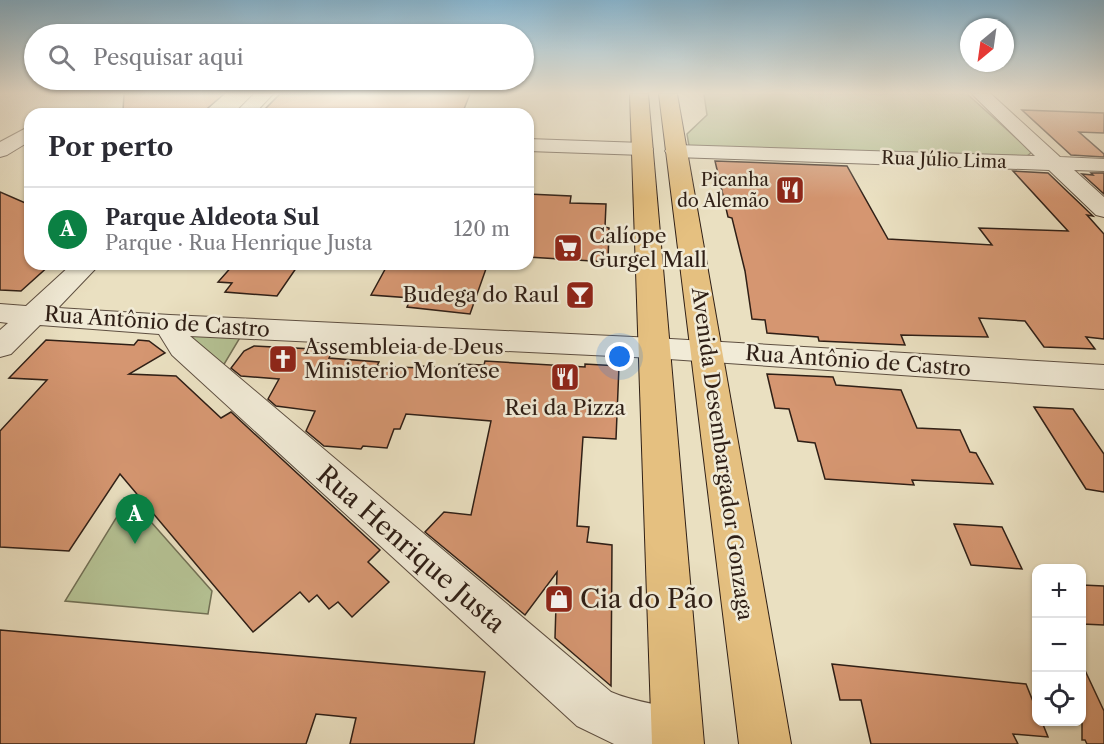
<!DOCTYPE html>
<html lang="pt">
<head>
<meta charset="utf-8">
<style>
  body { margin:0; font-family:"Libre Caslon Text",serif; background:#f7f7f7; color:#2b2b33 }
  .controls { position:absolute; right:18px; bottom:18px; display:grid; overflow:hidden; border-radius:12px; box-shadow:0 2px 4px #0004 }
  .controls button { width:54px; height:54px; display:grid; place-items:center; padding:0; border:0; border-bottom:2px solid #e1e1e2; background:#fff; color:#2b2b33; font:30px sans-serif }
  .compass { position:absolute; left:960px; top:18px; width:54px; height:54px; border-radius:50%; background:#fff; box-shadow:0 2px 4px #0004; rotate:209deg }
  .you { position:absolute; left:620px; top:357px; width:21px; height:21px; margin:-15px; border:4px solid #fff; border-radius:50%; background:#1a73e8; box-shadow:0 0 0 9px #1a73e833 }
  .badge { display:grid; place-items:center; width:39px; height:39px; border-radius:50%; background:#0b8043; color:#fff; font-size:20px; font-weight:700 }
  .pin { position:absolute; translate:-50% -50px; filter:drop-shadow(0 2px 3px #0008) }
  .pin::after { content:''; position:absolute; top:32px; width:21px; height:18px; background:inherit; clip-path:polygon(0 0,100% 0,50% 100%) }
  .list { margin:0; padding:0; list-style:none }
  h2 { display:flex; justify-content:space-between; align-items:center; height:78px; margin:0; padding:0 24px; font-size:26px }
  h2 small { font-size:20px; font-weight:400; color:#7c7c81 }
  .list li { display:grid; grid-template-columns:39px 1fr auto; gap:18px; align-items:center; box-sizing:border-box; height:84px; padding:0 24px; border-top:2px solid #e1e1e2 }
  .list b { display:block; font-size:22px; white-space:nowrap }
  .list p { margin:0; font-size:20px; white-space:nowrap; color:#7c7c81 }
  .list em { font-size:20px; font-style:normal; color:#7c7c81 }
  .icon { flex:none; width:33px; height:33px; fill:none; stroke:currentColor; stroke-width:2; stroke-linecap:round; stroke-linejoin:round }
  .map { position:relative; flex:none; width:1104px; height:744px; overflow:hidden }
  .search { position:absolute; background:#fff; box-shadow:0 2px 4px #0004; left:24px; top:24px; width:510px; height:66px; display:flex; align-items:center; gap:15px; box-sizing:border-box; padding:0 21px; border-radius:33px; color:#7c7c81; font-size:22px }
  .panel { position:absolute; background:#fff; box-shadow:0 2px 4px #0004; left:24px; top:108px; width:510px; height:162px; border-radius:18px }
  .map>svg:first-child { display:block }
  .green { fill:#b5c294; stroke:#727055; stroke-width:1.5 }
  .building { fill:#d59671; stroke:#2f1f16; stroke-width:1.5 }
  .lines { fill:none; stroke-linecap:round; stroke-linejoin:round }
  .minor-casing { stroke:#5e4f41; stroke-width:2 }
  .major-casing { stroke:#2f1f16; stroke-width:2 }
  .minor { fill:#f1ebd7; fill-rule:evenodd }
  .major { fill:#e5c080; fill-rule:evenodd }
  .labels { text-anchor:middle; stroke-width:5; stroke-linejoin:round; paint-order:stroke }
  .far-street-label { font-size:18px; fill:#2f1f16; stroke:#f1ebd7 }
  .far-poi-label { font-size:18px; fill:#2f1f16; stroke:#f1ebd7; text-anchor:end }
  .poi-label { font-size:21px; fill:#2f1f16; stroke:#f1ebd7; text-anchor:start }
  .street-label { font-size:21px; fill:#2f1f16; stroke:#f1ebd7 }
  .near-street-label { font-size:26px; fill:#2f1f16; stroke:#f1ebd7 }
  .near-poi-label { font-size:26px; fill:#2f1f16; stroke:#f1ebd7; text-anchor:start }
</style>
</head>
<body>
<div class="map">
<svg width="1104" height="744" viewBox="0 0 1104 744">
  <rect width="100%" height="100%" fill="#eae0c1"/>
  <filter id="stains"><feTurbulence type="fractalNoise" baseFrequency=".00333" numOctaves="4"/><feColorMatrix values="0 0 0 0 .2 0 0 0 0 .09 0 0 0 0 .02 0 0 0 .5 -.17"/></filter>
  <radialGradient id="worn" r=".72"><stop offset=".6" stop-color="#630" stop-opacity="0"/><stop offset="1" stop-color="#630" stop-opacity=".3"/></radialGradient>
  <g class="green">
    <path d="M704,94h263l65,58 -5,4 -338,-10 -2,-12 20,-19z"/>
    <path d="M184,328l60,3 -24,40 -28,-28z"/>
    <path d="M129,497l83,94 -4,23 -143,-13z"/>
  </g>
  <g class="building">
    <path d="M124,94h100l-23,20 -78,-3z"/>
    <path d="M280,94h190l-8,20h-202z"/>
    <path d="M1022,110l82,3v20l-25,-1 25,22v3l-33,-2z"/>
    <path d="M715,161l132,5 41,73 104,6 -13,-17 89,3 -55,-60 35,2 45,43 -6,-1 17,19v105l-18,-2 9,12 -51,-2 -19,-26 -46,-3 9,19 -87,-2 4,10 -86,-4 -1,-4 -51,-4 -2,-13 -13,-1 -7,-48 -13,-53 -4,-1z"/>
    <path d="M1091,173h13v21l-22,-20 11,1z"/>
    <path d="M0,192l30,13v59h21l-30,27 -21,-1z"/>
    <path d="M528,194l43,2 -1,7 36,1 -1,23 4,1 -1,34 -80,-5z"/>
    <path d="M234,264h65l-22,32 -52,-4 7,-9 -14,-1z"/>
    <path d="M388,264h77l22,2 -17,48 -63,-7 4,-9 -40,-3z"/>
    <path d="M46,340l88,5 4,-5 11,1 16,12 -36,21 47,2 45,42 10,-6 149,138 -12,12 21,20 -37,35 -14,-15 -9,7 -12,-14 -8,7 -9,-10 -47,40 -133,-158 -51,77 -69,-4v-116l47,-51 -38,-2z"/>
    <path d="M254,346l79,4 -4,8 50,4 -2,4 44,2 1,-2 36,3 1,-5 25,1 1,-4 100,6v-3l34,2 -3,73 -33,-2 -6,89 12,1 -2,15 25,3 -1,141 -56,-48 2,-66 -32,43 -100,-83 19,-20 27,3 20,-94 -85,-7 -6,15h-6l-7,19 -24,-2 -2,3 -37,-3 -18,-15 9,-20 -39,-5 -8,-7 11,-20 -38,-3 -10,-8 13,-17z"/>
    <path d="M767,374l66,3 3,8 65,5 16,38 43,2 10,22 6,1 17,31 -81,-4 2,5 -89,-6 -10,-36 -17,-2 -9,-32 -14,-1z"/>
    <path d="M1034,407l39,2 31,45v38l-18,-3z"/>
    <path d="M954,524l48,3 20,42 -51,-4z"/>
    <path d="M1082,585l22,1v39l-22,-1z"/>
    <path d="M0,630l485,42 -11,72h-124l6,-26 -40,-4 -10,30h-306z"/>
    <path d="M832,664l194,20 10,25v13h6l6,15 -35,-3 5,10h-147l-10,-44h-21z"/>
    <path d="M1082,664l22,47v33h-17l-2,-4h-3z"/>
  </g>
  <g class="lines">
    <g class="minor-casing">
      <g id="minor">
        <path d="M254,94h19l-19,20h-20z"/>
        <path d="M972,94h19l69,63 44,2v12l-30,-1 30,27v20l-8,-2 -47,-45 -374,-13 -7,-2 -3,-4 3,-4 7,-2 360,11z"/>
        <path d="M30,126v15l-23,14 -7,2v-15z"/>
        <path d="M528,139l115,4 7,2 3,4 -3,4 -7,2 -115,-4z"/>
        <path d="M72,264h28l-42,44 112,7 484,23 450,27v24l-450,-31 -464,-22 421,356c27,12 56,12 84,23l7,18 -5,11h-83l-37,-18 -405,-371 -13,-21 -119,-9 -29,29 -11,3v-27l8,-7 -8,-1v-18l26,2z"/>
      </g>
    </g>
    <g class="major-casing">
      <g id="major">
        <path d="M630,94h18l56,650h-52z"/>
        <path d="M659,94h18l114,650h-52z"/>
      </g>
    </g>
    <use href="#minor" class="minor"/>
    <use href="#major" class="major"/>
  </g>
  <linearGradient id="sky" x2="0" y2="1"><stop stop-color="#88b8d4"/><stop offset="0.47" stop-color="#f6f1e3"/><stop offset="1" stop-color="#f6f1e3" stop-opacity="0"/></linearGradient>
  <rect width="1104" height="198" fill="url(#sky)"/>
  <defs>
    <g id="restaurant-square" transform="scale(1.5)"><rect x="-9" y="-9" width="18" height="18" rx="4" fill="#8f2418" stroke="#f1ebd7"/><path d="M-5-6h1v4h1v-4h1v4h1v-4h1v5L-1.5 .5V6h-2V.5L-5-1ZM5-6V6H3V1.5H1.5Q1.5-4 5-6Z" fill="#fff"/></g>
    <g id="supermarket-square" transform="scale(1.5)"><rect x="-9" y="-9" width="18" height="18" rx="4" fill="#8f2418" stroke="#f1ebd7"/><path d="M-6-5.5h2.5l.6 2H6L4.5 2H-2.5L-4.4-4H-6ZM-1.5 3.2a1.3 1.3 0 1 0 .1 0ZM3 3.2a1.3 1.3 0 1 0 .1 0Z" fill="#fff"/></g>
    <g id="bar-square" transform="scale(1.5)"><rect x="-9" y="-9" width="18" height="18" rx="4" fill="#8f2418" stroke="#f1ebd7"/><path d="M-6-5H6L.8 .8V4.5H3.5V6h-7V4.5H-.8V.8Z" fill="#fff"/></g>
    <g id="church-square" transform="scale(1.5)"><rect x="-9" y="-9" width="18" height="18" rx="4" fill="#8f2418" stroke="#f1ebd7"/><path d="M-1.2-6h2.4v3.5h3.3v2.4h-3.3V6h-2.4V-.1h-3.3v-2.4h3.3Z" fill="#fff"/></g>
    <g id="shop-square" transform="scale(1.5)"><rect x="-9" y="-9" width="18" height="18" rx="4" fill="#8f2418" stroke="#f1ebd7"/><path d="M-5-2.5h2.3a2.7 3.5 0 0 1 5.4 0H5L5.5 6h-11ZM-1.5-2.5h3a1.5 2.3 0 0 0-3 0Z" fill="#fff"/></g>
  </defs>
  <g fill-rule="evenodd">
    <use href="#restaurant-square" x="790" y="190"/>
    <use href="#supermarket-square" x="568" y="248"/>
    <use href="#bar-square" x="580" y="295"/>
    <use href="#church-square" x="283" y="359"/>
    <use href="#restaurant-square" x="565" y="377"/>
    <use href="#shop-square" x="559" y="599"/>
  </g>
  <g class="labels">
    <g class="far-street-label">
      <text transform="translate(944 160) rotate(2)" y="6">Rua Júlio Lima</text>
    </g>
    <g class="far-poi-label">
      <text x="769" y="186">Picanha<tspan x="769" dy="21">do Alemão</tspan></text>
    </g>
    <g class="poi-label">
      <text x="589" y="243">Calíope<tspan x="589" dy="24">Gurgel Mall</tspan></text>
      <text x="559" y="302" text-anchor="end">Budega do Raul</text>
      <text x="304" y="354">Assembleia de Deus<tspan x="304" dy="24">Ministerio Montese</tspan></text>
      <text x="565" y="415" text-anchor="middle">Rei da Pizza</text>
    </g>
    <g class="street-label">
      <text transform="translate(157 322) rotate(4)" y="7">Rua Antônio de Castro</text>
      <text transform="translate(858 361) rotate(4)" y="7">Rua Antônio de Castro</text>
      <text transform="translate(722 454) rotate(82)" y="7">Avenida Desembargador Gonzaga</text>
    </g>
    <g class="near-street-label">
      <text transform="translate(411 549) rotate(41)" y="9">Rua Henrique Justa</text>
    </g>
    <g class="near-poi-label">
      <text x="580" y="608">Cia do Pão</text>
    </g>
  </g>
  <rect width="100%" height="100%" filter="url(#stains)"/>
  <rect width="100%" height="100%" fill="url(#worn)"/>
</svg>
<div class="controls">
<button>+</button>
<button>−</button>
<button><svg class="icon" aria-label="locate" viewBox="0 0 24 24"><circle cx="12" cy="12" r="6"/><path d="M12 2v4M12 18v4M2 12h4M18 12h4"/></svg></button>
</div>
<svg class="compass" viewBox="-18 -18 36 36"><path d="M0-13l5 13h-10z" fill="#e53935"/><path d="M0 13l5-13h-10z" fill="#7c7c81"/></svg>
<div class="you"></div>
<div class="pin badge" style="left:135px;top:544px">A</div>
<div class="search"><svg class="icon" aria-label="search" viewBox="0 0 24 24"><circle cx="10" cy="10" r="6"/><path d="M15 15l6 6"/></svg>Pesquisar aqui</div>
<section class="panel">
<h2>Por perto<small></small></h2>
<ul class="list">
<li><span class="badge">A</span><div><b>Parque Aldeota Sul</b><p>Parque · Rua Henrique Justa</p></div><em>120 m</em></li>
</ul>
</section>
</div>
</body>
</html>
